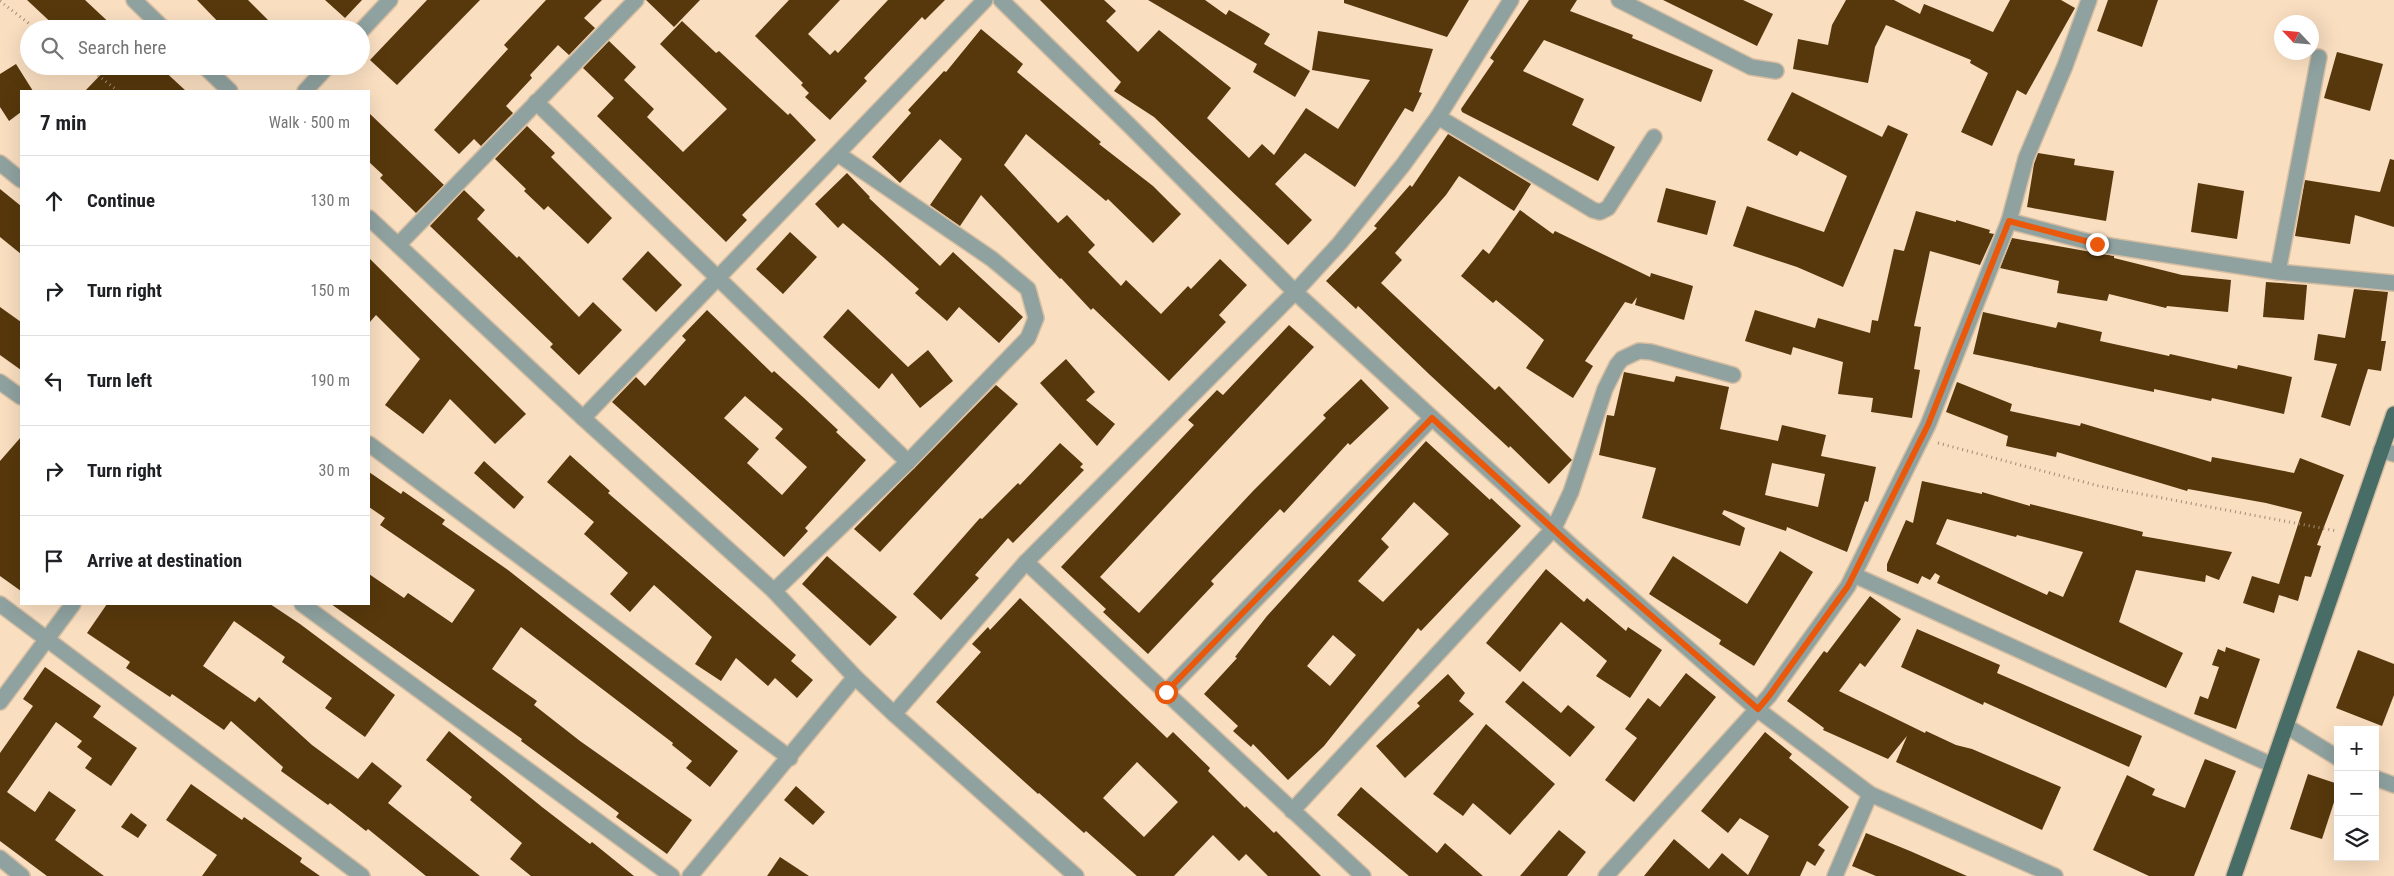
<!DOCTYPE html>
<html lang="en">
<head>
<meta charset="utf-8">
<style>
  body { margin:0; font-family:"Roboto Condensed",sans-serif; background:#f6f6f6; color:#202124 }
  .controls { position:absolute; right:15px; bottom:15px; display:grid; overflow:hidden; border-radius:0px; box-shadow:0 5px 20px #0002 }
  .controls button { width:45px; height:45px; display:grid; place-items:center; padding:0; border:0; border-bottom:1px solid #e0e0e0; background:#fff; color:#202124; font:25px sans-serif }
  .compass { position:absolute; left:2274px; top:15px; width:45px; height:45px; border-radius:50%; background:#fff; box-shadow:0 5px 20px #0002; rotate:296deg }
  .stop { position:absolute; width:15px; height:15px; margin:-11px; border:4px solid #ea580c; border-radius:50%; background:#fff }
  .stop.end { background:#ea580c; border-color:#fff; box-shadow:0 1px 5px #0008 }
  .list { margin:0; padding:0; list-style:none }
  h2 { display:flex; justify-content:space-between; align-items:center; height:65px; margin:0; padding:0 20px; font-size:21px }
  h2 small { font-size:16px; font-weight:400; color:#757577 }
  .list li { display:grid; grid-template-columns:32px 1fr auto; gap:15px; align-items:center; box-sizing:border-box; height:90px; padding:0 20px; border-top:1px solid #e0e0e0 }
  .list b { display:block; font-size:19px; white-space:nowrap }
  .list em { font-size:16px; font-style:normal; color:#757577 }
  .icon { flex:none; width:28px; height:28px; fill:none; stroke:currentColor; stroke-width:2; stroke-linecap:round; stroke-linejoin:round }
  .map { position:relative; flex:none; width:2394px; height:876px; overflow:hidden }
  .search { position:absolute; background:#fff; box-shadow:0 5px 20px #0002; left:20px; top:20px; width:350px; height:55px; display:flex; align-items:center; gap:12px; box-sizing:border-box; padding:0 18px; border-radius:28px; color:#757577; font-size:19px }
  .panel { position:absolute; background:#fff; box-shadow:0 5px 20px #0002; left:20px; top:90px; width:350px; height:515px; border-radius:0px }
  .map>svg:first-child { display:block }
  .building { fill:#57380c; fill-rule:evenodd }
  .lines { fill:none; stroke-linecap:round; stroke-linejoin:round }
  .minor-casing { stroke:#d5bda2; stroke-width:18 }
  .major-casing { stroke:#d5bda2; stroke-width:18 }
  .path { stroke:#a08c77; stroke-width:3; stroke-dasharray:1 4; stroke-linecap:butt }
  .minor { stroke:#8fa29f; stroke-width:15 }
  .major { stroke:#486c66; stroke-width:15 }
  .route { stroke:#ea580c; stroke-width:6 }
</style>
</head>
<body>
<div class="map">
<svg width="2394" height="876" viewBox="0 0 2394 876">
  <rect width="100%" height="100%" fill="#f9dec0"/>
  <g class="building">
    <path d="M27,0h58l31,29h-58z"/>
    <path d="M197,0h51l29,29h-52z"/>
    <path d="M325,0h37l-17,18z"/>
    <path d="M427,0h53l-83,85 -27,-25z"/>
    <path d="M546,0h56l-18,18 11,10 -26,27 -11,-10 -28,30 2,3 -26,28 7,7 -32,33 -7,-7 -15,15 -25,-24 74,-81 -4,-4z"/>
    <path d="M646,0h54l-26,27z"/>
    <path d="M789,0h51l-32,34 22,21 5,-5 3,3 50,-53h57l-20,20 -3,-3 -58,61 3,3 -37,39 -25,-23 4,-4 -8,-8 2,-2 -48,-47z"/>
    <path d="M1040,0h64l12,11 -10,10 32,31 21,-22 72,58 -24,30 42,40 13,-14 12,11 32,-47 32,21 32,-49 -58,-10 6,-39 115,18 -14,43 3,1 -9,19 -8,-4 -50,79 -50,-34 -30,31 37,36 -24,25 -134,-128 -40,-26 7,-9z"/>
    <path d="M1148,0h57l21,15 3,-5 41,24 -6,10 46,27 -15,26 -42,-25 4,-8z"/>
    <path d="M1344,0h125l-22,37 -103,-34z"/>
    <path d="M1529,0h48l-7,11 63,24 -1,3 81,32 -12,32 -157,-62 -21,31 61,28 -12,26 43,22 -17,34 -136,-69 -1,-3 33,-48 -4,-3z"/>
    <path d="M1663,0h80l30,14 -16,32z"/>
    <path d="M1846,0h48l26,14 4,-10 69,28 17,-32h51l14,8 -49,87 -9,-5 -25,56 -31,-14 27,-59 -18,-10 1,-3 -85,-35 -11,22 -7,36 -75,-14 5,-30 30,6 4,-20z"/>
    <path d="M2108,0h50l-16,47 -45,-16z"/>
    <path d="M682,21l34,32 3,-2 69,64 2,-2 26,27 -74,75 5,5 -21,22 -129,-126 17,-18 -31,-30 26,-27 27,26 -12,13 30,29 -7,8 36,35 44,-43 -67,-65z"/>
    <path d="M981,29l42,35 -6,8 84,70 -2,2 54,42 28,28 -28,29 -45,-44 -2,2 -80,-67 -22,31 54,58 9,-8 28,30 -7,7 33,34 5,-6 35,34 27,-28 3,3 29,-30 27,26 -28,30 7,7 -57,59 -76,-73 -2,2 -30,-32 -1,1 -79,-84 -21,31 -30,-21 32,-46 -22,-20 -40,44 -28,-26 39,-44 -3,-3 36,-39 2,1z"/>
    <path d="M2337,52l46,12 -13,47 -46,-13z"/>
    <path d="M16,64l17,27h-12v21l-12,9 -9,-14v-33z"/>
    <path d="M109,66h50l27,25h-101z"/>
    <path d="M1792,92l90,45 6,-12 20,9 -65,153 -46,-20 -64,-21 14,-40 77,26 23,-56 -47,-25 -3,5 -30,-16z"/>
    <path d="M369,113l75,72 -28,28 -36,-35 3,-3 -14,-13z"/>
    <path d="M527,126l28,27 -4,4 61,61 -24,26 -40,-38 -4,4 -20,-19 2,-2 -31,-30z"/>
    <path d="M1448,134l83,50 -17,27 -55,-35 -13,19 -51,58 7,7 -21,23 114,107 4,-4 73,74 -23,24 -39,-38 -1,2 -79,-73 -72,-69 -2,3 -30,-28 51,-53 -3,-2 36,-41 2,2z"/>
    <path d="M2038,153l37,6 -1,6 40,6 -8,50 -79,-14 7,-43z"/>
    <path d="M2390,159l4,1v67l-39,-12 -5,29 -55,-8 10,-56 75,12z"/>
    <path d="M847,173l23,24 -1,1 71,68 13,-14 70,65 -24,26 -40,-36 -12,14 -32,-28 4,-4 -36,-32 -40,-34 -5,5 -23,-24z"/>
    <path d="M2198,183l46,8 -7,48 -46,-7z"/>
    <path d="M1666,188l50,13 -9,34 -50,-13z"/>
    <path d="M0,189l21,17v48l-21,-17z"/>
    <path d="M464,190l21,20 -8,9 40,39 2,-2 60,61 14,-15 29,28 -43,45 -29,-28 3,-3 -123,-118z"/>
    <path d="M1520,210l33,24 2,-3 95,46 1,-4 42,13 -9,34 -49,-15 2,-8 -5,7 -7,-2 -40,59 8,5 -20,32 -47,-30 18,-28 -48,-40 -3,3 -32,-27 22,-27 6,5z"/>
    <path d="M1916,211l40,11v-2l34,10 -1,3 5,1 -14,31 -50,-14 -16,75 7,1 -7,42 6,1 -8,48 -41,-6 2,-14 -35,-4 5,-32 -50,-15 -2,8 -46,-14 10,-31 60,18 3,-10 52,15 2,-13 6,1 16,-72 10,2z"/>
    <path d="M790,232l27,25 -34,37 -27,-25z"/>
    <path d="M2012,238l102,18v2l68,17 49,5 -3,32 -61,-6 -1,2 -57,-14 -2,7 -50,-8 2,-12 -59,-13z"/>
    <path d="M648,251l34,34 -26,27 -34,-33z"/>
    <path d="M369,258l157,156 -31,30 -45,-45 -27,35 -38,-29 35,-46 -44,-44 -7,8z"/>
    <path d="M2266,282l41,3 -3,35 -41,-3z"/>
    <path d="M2354,289l34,3 -7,49h5l-5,30 -13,-2 -18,57 -29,-9 16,-53 -23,-4 4,-26 27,4z"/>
    <path d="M0,307l21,15v48l-21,-15z"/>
    <path d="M848,309l60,58 20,-17 25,31 -33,27 -28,-35 -13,16 -56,-52z"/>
    <path d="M707,310l65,63 2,-2 30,27 34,32 -2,2 30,28 -61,68 3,3 -24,26 -172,-155 24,-25 9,9 41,-46 -4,-4zM745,396l38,33 -8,9 32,29 -25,28 -35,-32 12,-14 -35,-31z"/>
    <path d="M1983,312l73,16 2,-6 44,10 -2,9 69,15 1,-2 67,15 1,-4 54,12 -8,37 -72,-16 -1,3 -57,-12v3l-181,-38z"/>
    <path d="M1289,325l25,22 -214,230 39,36 114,-122 73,-73 -3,-3 38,-36 28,29 -39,37 -2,-2 -64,70 -4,-4 -69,72 3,3 -66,70 -45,-42 3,-3 -45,-42 133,-142 -6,-5 29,-30 6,5z"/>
    <path d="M1066,359l29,33 -9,8 29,24 -18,22 -57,-63z"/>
    <path d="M1624,372l50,10 2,-6 53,11 -9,42 58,12 4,-16 44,10 -5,21 55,11 -8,35 -3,-1 -18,51 -60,-25 -1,4 -62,-21 -2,4 23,14 -5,18 -98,-28 14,-50 -57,-13 8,-40 7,1zM1772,463l53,11 -7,33 -53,-12z"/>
    <path d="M1957,382l55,22 -2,7 70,15 1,-3 130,39 1,-5 82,16 6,-15 44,17 -27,70 4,1 -10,31 -6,-1 -7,25 -19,-6 -5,18 -31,-10 9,-27 27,8 23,-72 -36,-9 -78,-14 -1,2 -130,-39 -1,5 -50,-11 2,-10 -62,-24z"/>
    <path d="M996,385l22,19 -138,148 -26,-23z"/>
    <path d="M21,437v154l-21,-15v-115z"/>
    <path d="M1426,441l64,59 1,-2 30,28 -100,105 -3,-3 -94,118 -36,34 -35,-36 -2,3 -18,-16 5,-5 -34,-32 33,-36 -2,-1 32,-41zM1414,502l35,32 -66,68 -25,-21 31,-34 -8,-8zM1333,635l23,20 -26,31 -23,-20z"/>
    <path d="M1060,443l23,21 -3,3 4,3 -71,73 -5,-5 -33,37 4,3 -38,42 -28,-26 67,-76 2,1 36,-36 2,2z"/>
    <path d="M570,455l40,36 -2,2 188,162 -5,6 22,19 -16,18 -22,-20 -7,8 -32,-28 -15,23 -26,-17 17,-27 -58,-52 -24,27 -20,-18 18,-21 -44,-39 10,-12 -47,-40z"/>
    <path d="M484,461l40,36 -10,12 -40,-36z"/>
    <path d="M369,472l32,22 2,-3 42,29 -3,4 66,46 230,181 -28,36 -24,-19 6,-7 -20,-16 1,-2 -152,-116 -29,42 45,32 -3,4 46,36 112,79 -25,34 -51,-37 3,-4 -98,-72 1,-2 -191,-135h38v-30l35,24 4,-5 44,30 23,-33 -95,-65 5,-7 -16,-11z"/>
    <path d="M1922,481l60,13v-2l48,14v-2l113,28 -1,4 90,16 -13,28 -13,-5 -1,7 -69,-12 -17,52 64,31 -17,35 -229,-105 3,-7 -5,-3 -5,7 -8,-4 -4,8 -31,-13v-7l19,-44 7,3zM1947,519l69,18 1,-2 66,17 -20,45 -14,-6 -2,4 -111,-51z"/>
    <path d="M1780,551l33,21 -59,94 -35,-22 2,-4 -72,-46 24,-38 74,48z"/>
    <path d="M827,556l70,61 -27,29 -68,-62z"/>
    <path d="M1546,569l38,33 3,-4 39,33 2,-4 34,23 -32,48 -34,-22 11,-15 -46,-39 -41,50 -34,-29z"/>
    <path d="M1870,596l31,23 -36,48 -5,-4 -21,28 86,42 1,-2 30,14 16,4 89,38 -19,43 -146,-68 11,-26 -19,23 -65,-29 1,-2 -37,-27 37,-50 3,2z"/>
    <path d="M1020,598l147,140 6,-6 37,36 -2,3 37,37 1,-2 28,27 2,-2 45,45h-53l-22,-22 -7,7 -26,-26 -39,41h-37l-51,-45 -2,2 -45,-40 -1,1 -102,-92 45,-50 -9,-8 16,-17 2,3zM1137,762l41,40 -34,35 -41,-39z"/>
    <path d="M107,604h163l30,20 95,71 -30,42 -40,-29 7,-10 -50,-36 3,-5 -51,-36 -31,45 52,36 4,-5 53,48 46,34 14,-17 30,24 -14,17 92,73h-54l-58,-47 -2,2 -36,-28 -2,2 -47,-34 2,-4 -52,-46 -7,9 -52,-36 -2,3 -44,-29 4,-6 -43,-29z"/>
    <path d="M1917,629l83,36 -3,8 145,63 -13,31 -145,-65 -1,3 -82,-38z"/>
    <path d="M2226,647l34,12 -24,70 -42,-15 6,-18 8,3 11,-32 -7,-2 6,-16 7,3z"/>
    <path d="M2358,650l36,14v31l-12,31 -46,-18z"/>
    <path d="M45,667l56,39 -8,11 44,31 -26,38 -26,-18 7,-10 -15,-11 5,-6 -26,-19 -49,70 28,20 14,-21 27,19 -21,30 49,36h-57l-47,-35v-88l33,-47 -10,-7z"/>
    <path d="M1686,673l30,24 -82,105 -29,-22 32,-42 -12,-9 23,-31 12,9z"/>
    <path d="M1448,674l17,19 -6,8 15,13 -69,64 -29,-32 44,-40 -3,-3z"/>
    <path d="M1523,681l38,32 7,-8 27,22 -25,30 -65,-55z"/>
    <path d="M1486,724l69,60 -45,51 -37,-32 -10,13 -30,-22z"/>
    <path d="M449,731l93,76 48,37 2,-2 42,34h-103l-21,-17 12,-16 -52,-43 2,-3 -46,-37z"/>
    <path d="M1765,732l27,22 -3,4 60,49 -31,38 7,5 -10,16 -8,-5 -7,15h-156l30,-37 35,30 13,-16 26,22 21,-39 -29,-18 -12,15 -27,-22z"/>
    <path d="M2205,759l31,12 -42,105h-45l-56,-26 34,-75 28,14 -3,6 33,13z"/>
    <path d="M2308,774l30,10v6l-16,49 -32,-10z"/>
    <path d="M191,784l51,36 2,-3 58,41 -2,4 20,14h-118l15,-21 -51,-35z"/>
    <path d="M796,786l29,26 -12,13 -29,-25z"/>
    <path d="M1361,787l76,66 8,-10 38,33h-74l-72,-61z"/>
    <path d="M131,813l16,12 -9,13 -17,-11z"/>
    <path d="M1559,830l27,22 -19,24h-47z"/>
    <path d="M1866,833l44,18 57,25h-91l-24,-10z"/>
    <path d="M780,857l29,19h-42z"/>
  </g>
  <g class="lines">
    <g class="minor-casing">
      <g id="minor">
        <path d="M134,0l30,29"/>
        <path d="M1001,0l132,129 162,163 280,257 182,160 113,85 185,82"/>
        <path d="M1619,0l132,67 25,4"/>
        <path d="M361,31l29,-31"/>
        <path d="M204,66l26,25"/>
        <path d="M305,91l23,-25"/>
        <path d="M536,102l372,360"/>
        <path d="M1438,117l155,93 7,2 8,-4 46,-71"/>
        <path d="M0,163l21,17"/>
        <path d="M369,218l214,200 191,173 81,86 39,37 182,162"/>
        <path d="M2009,221l88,23 181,28 116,11"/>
        <path d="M398,245l238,-245"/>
        <path d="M2278,272l41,-215"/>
        <path d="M0,382l21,15"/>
        <path d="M583,418l402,-418"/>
        <path d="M369,444l421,314"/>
        <path d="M2381,450l13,4"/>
        <path d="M1026,562l337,314"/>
        <path d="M1854,575l418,190"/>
        <path d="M774,591l134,-129 120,-124 8,-20 -8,-29 -36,-30 -154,-105"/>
        <path d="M0,604l362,272"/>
        <path d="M302,604l370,272"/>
        <path d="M1166,692l266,-274"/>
        <path d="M0,702l73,-98"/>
        <path d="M894,714l132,-152 269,-270 44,-48 64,-79 35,-48 73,-117"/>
        <path d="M2286,726l52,32"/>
        <path d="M2375,778l19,7"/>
        <path d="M1292,811l262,-283 17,-36 34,-103 12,-24 5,-6 17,-8 12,1 82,23"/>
        <path d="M0,858l22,18"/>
        <path d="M690,876l165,-199"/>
        <path d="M1606,876l163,-180 79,-110 80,-161 81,-204 17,-63 39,-92 24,-66"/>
        <path d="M1835,876l35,-82"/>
      </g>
    </g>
    <g class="major-casing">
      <path id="major" d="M2234,876l160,-462"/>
    </g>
    <g class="path">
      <path d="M0,1l36,28"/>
      <path d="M86,66l32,25"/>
      <path d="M1938,443l161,43 238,45"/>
    </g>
    <use href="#minor" class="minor"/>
    <use href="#major" class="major"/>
  </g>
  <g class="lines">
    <path class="route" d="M1166,692l266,-274 143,131 183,160 11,-13 79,-110 80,-161 81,-204 88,23"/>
  </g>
</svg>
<div class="controls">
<button>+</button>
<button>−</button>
<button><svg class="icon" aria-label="layers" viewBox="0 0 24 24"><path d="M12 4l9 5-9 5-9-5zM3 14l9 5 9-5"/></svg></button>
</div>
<svg class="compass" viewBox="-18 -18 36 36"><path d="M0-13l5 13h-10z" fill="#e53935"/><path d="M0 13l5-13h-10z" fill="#757577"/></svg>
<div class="stop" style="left:1166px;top:692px"></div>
<div class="stop end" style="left:2097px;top:244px"></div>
<div class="search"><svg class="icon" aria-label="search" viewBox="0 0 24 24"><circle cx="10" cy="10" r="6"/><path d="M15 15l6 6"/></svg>Search here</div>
<section class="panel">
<h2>7 min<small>Walk · 500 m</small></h2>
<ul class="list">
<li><svg class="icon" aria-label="ahead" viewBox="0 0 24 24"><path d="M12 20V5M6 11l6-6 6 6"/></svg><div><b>Continue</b></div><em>130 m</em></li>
<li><svg class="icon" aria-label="right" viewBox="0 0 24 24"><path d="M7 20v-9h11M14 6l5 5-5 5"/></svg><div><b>Turn right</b></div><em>150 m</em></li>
<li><svg class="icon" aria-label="left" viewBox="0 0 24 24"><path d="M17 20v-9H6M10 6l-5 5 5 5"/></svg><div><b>Turn left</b></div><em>190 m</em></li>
<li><svg class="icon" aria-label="right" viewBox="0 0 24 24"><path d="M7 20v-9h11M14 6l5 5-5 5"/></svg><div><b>Turn right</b></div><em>30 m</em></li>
<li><svg class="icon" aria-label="arrive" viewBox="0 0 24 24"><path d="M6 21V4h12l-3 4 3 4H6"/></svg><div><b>Arrive at destination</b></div></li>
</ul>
</section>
</div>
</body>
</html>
